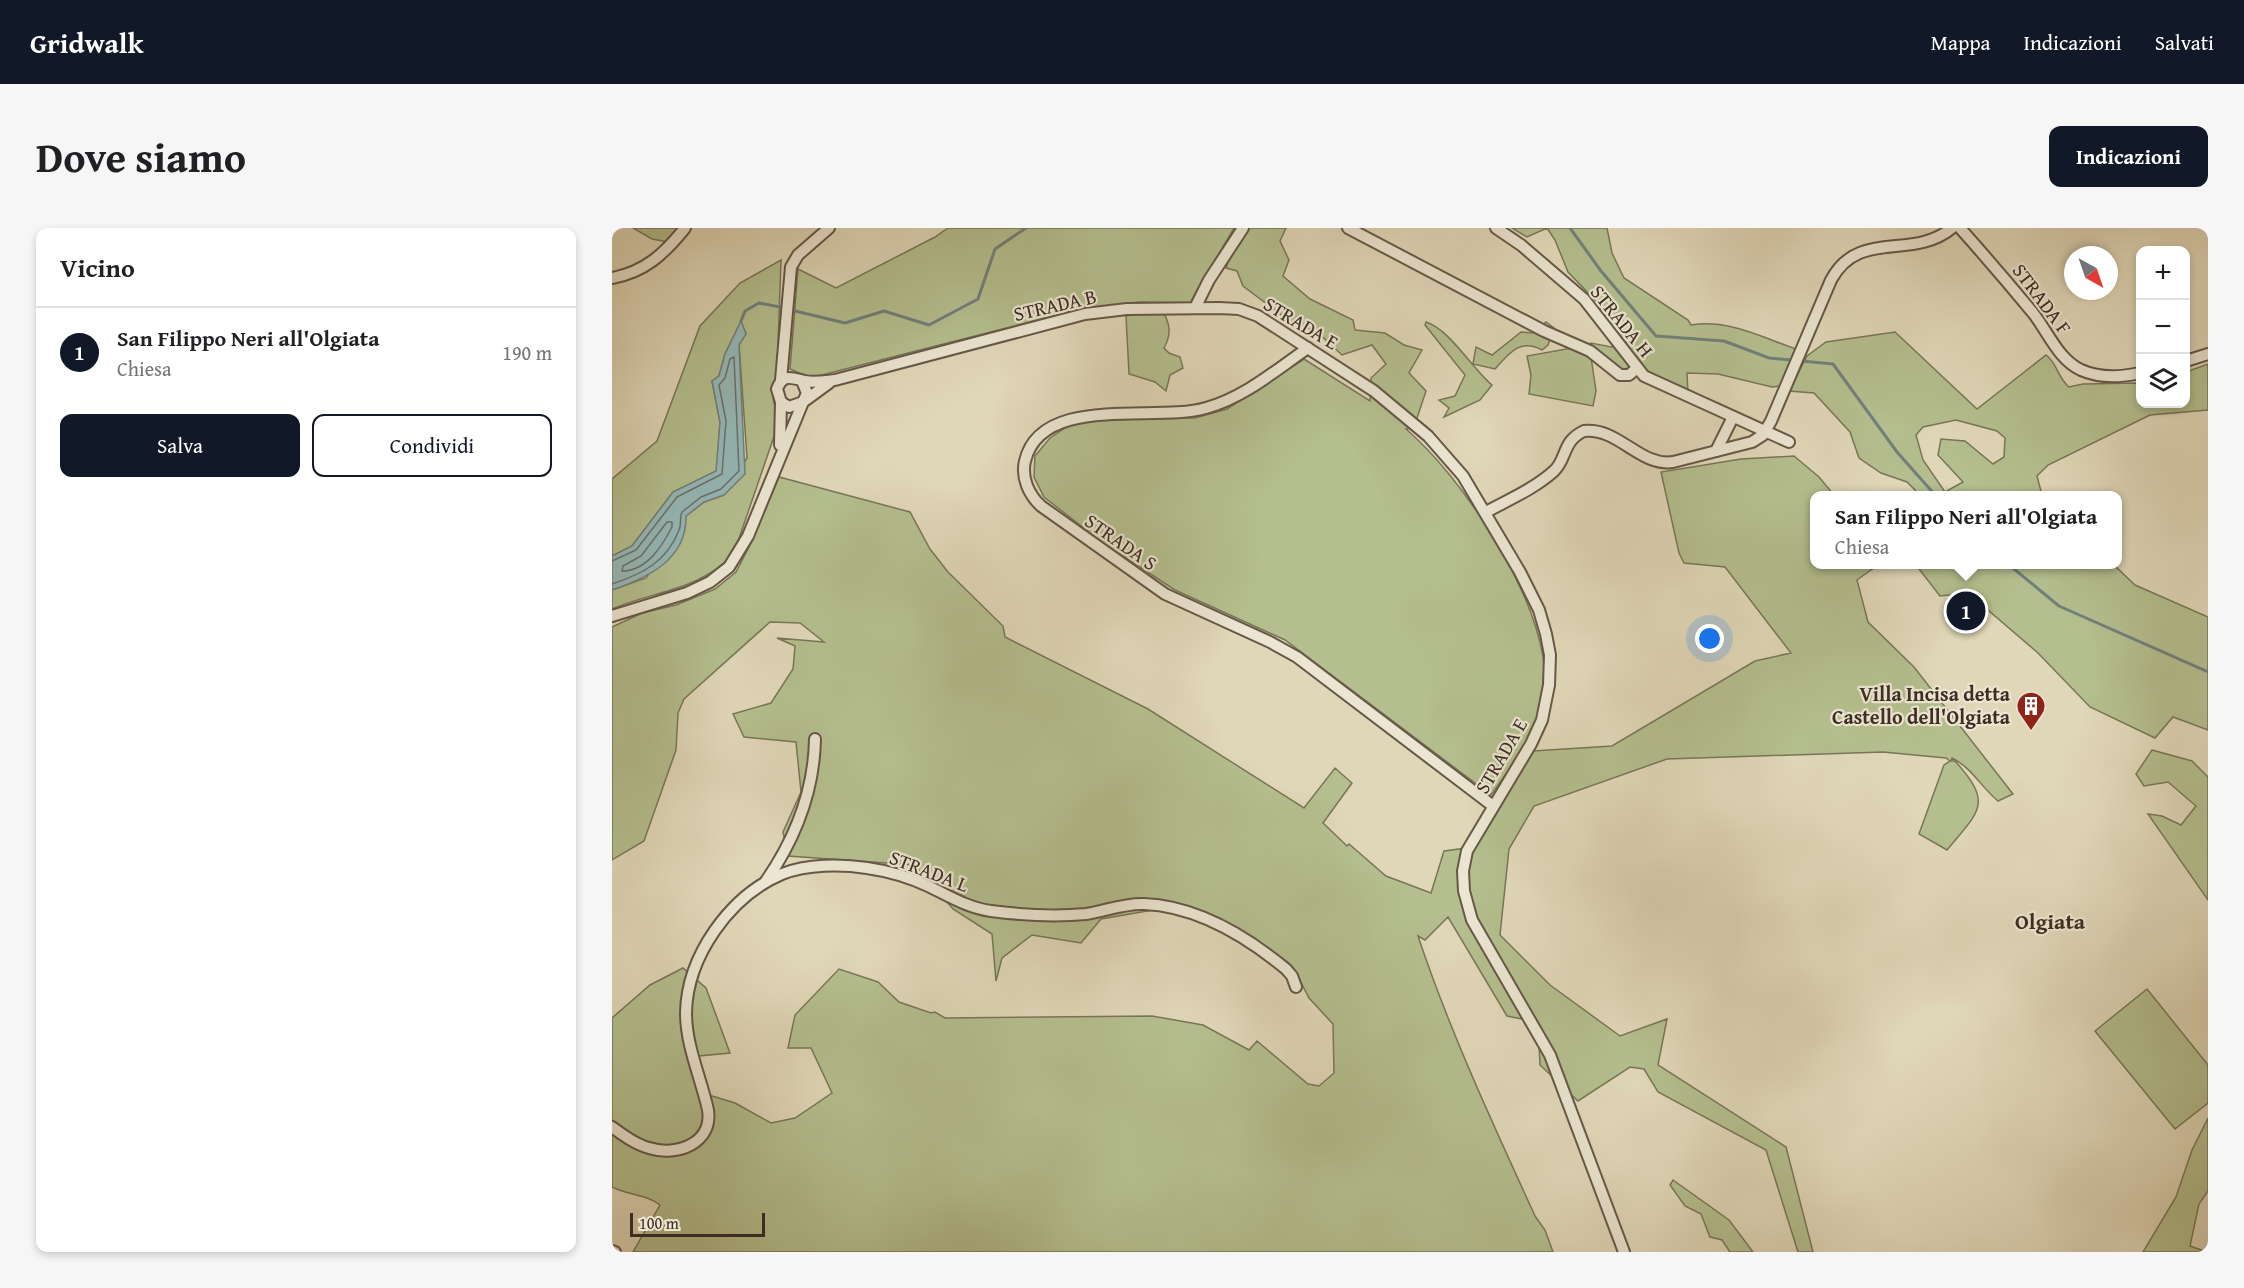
<!DOCTYPE html>
<html lang="it">
<head>
<meta charset="utf-8">
<style>
  body { margin:0; font-family:"Gentium Book Plus",serif; background:#f6f6f6; color:#202124 }
  .controls { position:absolute; right:18px; top:18px; display:grid; overflow:hidden; border-radius:12px; box-shadow:0 3px 9px #0003 }
  .controls button { width:54px; height:54px; display:grid; place-items:center; padding:0; border:0; border-bottom:2px solid #e0e0e0; background:#fff; color:#202124; font:30px sans-serif }
  .compass { position:absolute; left:1452px; top:18px; width:54px; height:54px; border-radius:50%; background:#fff; box-shadow:0 3px 9px #0003; rotate:140deg }
  .scale { position:absolute; left:18px; bottom:15px; width:135px; box-sizing:border-box; padding-left:6px; border:3px solid #3d2d22; border-top:0; font-size:16px; line-height:21px; white-space:nowrap; color:#3d2d22; -webkit-text-stroke:4px #ebe5d1; paint-order:stroke }
  .you { position:absolute; left:1098px; top:411px; width:21px; height:21px; margin:-15px; border:4px solid #fff; border-radius:50%; background:#1a73e8; box-shadow:0 0 0 9px #1a73e833 }
  .badge { display:grid; place-items:center; width:39px; height:39px; border-radius:50%; background:#111827; color:#fff; font-size:20px; font-weight:700 }
  .pin { position:absolute; translate:-50% -50%; border:3px solid #fff; box-shadow:0 2px 6px #0006 }
  .popup { position:absolute; left:1198px; top:263px; width:312px; height:78px; box-sizing:border-box; display:grid; place-content:center; border-radius:12px; background:#fff; filter:drop-shadow(0 2px 4px #0005); font-size:20px; white-space:nowrap; color:#757577 }
  .popup b { font-size:22px; color:#202124 }
  .popup::after { content:''; position:absolute; left:50%; top:100%; margin-left:-12px; border:12px solid transparent; border-top-color:#fff }
  .list { margin:0; padding:0; list-style:none }
  h2 { display:flex; justify-content:space-between; align-items:center; height:78px; margin:0; padding:0 24px; font-size:26px }
  h2 small { font-size:20px; font-weight:400; color:#757577 }
  .list li { display:grid; grid-template-columns:39px 1fr auto; gap:18px; align-items:center; box-sizing:border-box; height:90px; padding:0 24px; border-top:2px solid #e0e0e0 }
  .list b { display:block; font-size:22px; white-space:nowrap }
  .list p { margin:0; font-size:20px; white-space:nowrap; color:#757577 }
  .list em { font-size:20px; font-style:normal; color:#757577 }
  .actions { display:flex; gap:12px; padding:18px 24px }
  .actions a { flex:1; padding:14px 0; border:2px solid #111827; border-radius:12px; text-align:center; font-size:21px; color:#111827 }
  .actions .main { background:#111827; color:#fff }
  .icon { flex:none; width:33px; height:33px; fill:none; stroke:currentColor; stroke-width:2; stroke-linecap:round; stroke-linejoin:round }
  .map { position:relative; flex:none; width:1596px; height:1024px; overflow:hidden; border-radius:12px }
  header { display:flex; align-items:center; gap:36px; box-sizing:border-box; height:84px; padding:0 30px; background:#111827; color:#fff }
  header strong { font-size:28px }
  nav { display:flex; gap:33px; margin-inline-start:auto; font-size:21px }
  .intro { display:flex; align-items:center; justify-content:space-between; box-sizing:border-box; height:144px; padding:0 36px }
  h1 { margin:0; font-size:42px }
  .button { padding:15px 27px; border-radius:12px; background:#111827; color:#fff; font-size:21px; font-weight:700 }
  main { display:flex; gap:36px; padding:0 36px }
  aside { flex:1; background:#fff; border-radius:12px; box-shadow:0 3px 9px #0003 }
  .map>svg:first-child { display:block }
  .green { fill:#b4be8e; stroke:#787658; stroke-width:1.5; fill-rule:evenodd }
  .water { fill:#96b8b7; stroke:#72807b; stroke-width:1.5 }
  .lines { fill:none; stroke-linecap:round; stroke-linejoin:round }
  .shore { stroke:#6a726c; stroke-width:1.5 }
  .stream { stroke:#72807b; stroke-width:3 }
  .minor-casing { stroke:#665848; stroke-width:14 }
  .minor { stroke:#ebe5d1; stroke-width:10 }
  .labels { text-anchor:middle; stroke-width:4.5; stroke-linejoin:round; paint-order:stroke }
  .street-label { font-size:20px; fill:#3d2d22; stroke:#ebe5d1 }
  .poi-label { font-size:20px; font-weight:bold; fill:#3d2d22; stroke:#ebe5d1; text-anchor:end }
  .quarter-label { font-size:22px; font-weight:bold; fill:#3d2d22; stroke:#ebe5d1 }
</style>
</head>
<body>
<header>
<strong>Gridwalk</strong>
<nav><a>Mappa</a><a>Indicazioni</a><a>Salvati</a></nav>
</header>
<div class="intro"><h1>Dove siamo</h1><a class="button">Indicazioni</a></div>
<main>
<aside>
<h2>Vicino<small></small></h2>
<ul class="list">
<li><span class="badge">1</span><div><b>San Filippo Neri all'Olgiata</b><p>Chiesa</p></div><em>190 m</em></li>
</ul>
<div class="actions"><a class="main">Salva</a><a>Condividi</a></div>
</aside>
<div class="map">
<svg width="1596" height="1024" viewBox="0 0 1596 1024">
  <rect width="100%" height="100%" fill="#e0d7b8"/>
  <filter id="stains"><feTurbulence type="fractalNoise" baseFrequency=".00333" numOctaves="4"/><feColorMatrix values="0 0 0 0 .2 0 0 0 0 .09 0 0 0 0 .02 0 0 0 .5 -.17"/></filter>
  <radialGradient id="worn" r=".72"><stop offset=".6" stop-color="#630" stop-opacity="0"/><stop offset="1" stop-color="#630" stop-opacity=".3"/></radialGradient>
  <g class="green">
    <path d="M21,0h46l-6,15 -21,-4z"/>
    <path d="M336,0h286l-44,75 -51,-1 -58,7 -271,69 -20,-9 8,-100 38,19 99,-51z"/>
    <path d="M628,0h46l-6,13 9,19 -6,16 27,23 43,21 2,10 30,3 19,12 18,5 -13,23 17,18 -12,36 -8,2c57,49 125,155 137,228 3,13 0,29 -1,41 -5,33 -32,71 -51,97l-206,-155 -110,-50 -72,-47 -59,-46 -10,-20 1,-21 15,-18 18,-12 27,-6 100,-2 32,-9 77,-50 66,42 1,-23 15,-14 -14,-19 -30,10 -26,-24 -24,-8 -49,-37 -6,-15 -11,-3z"/>
    <path d="M900,0h95l5,25 12,25 64,42 3,5c37,-6 70,12 105,24l-15,37 -9,1 -54,-13 -31,-1 1,21 -45,-23 -30,3 -6,-17 -20,-6 4,-8 36,7 -31,-49 -28,-29 -13,-32 -8,-12 -20,9z"/>
    <path d="M169,32l-4,114c-7,18 -5,28 3,45l-46,134c-34,38 -78,37 -122,56v-19l34,-12 40,-62 18,-14 20,-7 23,-37 -8,-114 7,-10 -5,-12 -16,32 -6,22 -7,5 8,41 -3,49 -44,21 -41,54 -20,10v-77l45,-38 43,-115 40,-43z"/>
    <path d="M550,82c8,13 10,24 2,38l5,5 11,4 3,11 -13,7 -4,16 -11,-9 -26,-8 -3,-58z"/>
    <path d="M814,94c23,7 46,46 66,63l-12,15 -36,17 5,-9 -10,-8 16,-4 10,-21 -40,-50z"/>
    <path d="M934,94l8,6 -6,17 -6,5c-22,-12 -33,3 -47,19l-22,-5 3,-17 16,8 29,-23 12,1z"/>
    <path d="M1283,104l82,77 69,-54c12,9 11,22 23,32l14,-3 57,-1v21h46v-32l22,-8v46l-58,5 -102,50 -11,11 5,19h-122l-13,-13 -26,-9 -22,-15 -9,-26 -36,-39 -25,-2 18,-35 19,-14zM1344,192l41,11 8,7 -1,19 -11,7 -28,-23 -24,-2 -3,16 25,27 -18,10 -22,-32 -7,-25 7,-8z"/>
    <path d="M960,120l19,9 5,34 -3,15 -64,-12 2,-19 -4,-19z"/>
    <path d="M1182,228l25,21 15,18 -20,1v68l64,1 -21,15 11,42 46,45 99,127 -15,7c-17,-14 -26,-33 -46,-43l-1,3h4c39,43 24,50 -8,89l-28,-16 25,-69 6,-4 -4,-3 -63,-6 -216,7 -133,47 -25,43 -9,86 50,50 70,51 47,-17 -9,46 128,82 27,105h-15l-32,-102 -108,-58 -14,-23 -14,-2 -52,34 -38,-36 -2,-43 -31,-6 -59,-99 -23,23 -7,-4c32,96 75,188 117,280l10,14 8,22h-920l27,-47c-14,-11 -33,-10 -48,-18v-169l38,-33 33,-17 23,20 24,65 -31,3v36l36,11 36,20 24,-5 37,-25 -21,-45h-23l7,-33 44,-46 39,13 21,20 32,11 4,-1 10,6 207,-2 51,9 46,25 8,-9 51,43 11,2 15,-13 -1,-49 -24,-26 -16,-31 -39,-25 -72,-37 -81,14 -20,24 -49,-8 -30,23 -6,23 -4,-47 -39,-25 -39,-44 -126,-9 -5,-24 18,-40 -5,-50 -52,-5 -11,-23 38,-11 22,-34 2,-23 -18,-8 47,4 -24,-19 -30,-1 -86,77 -6,14 -2,37 -32,91 -32,19v-233l30,-14 34,-8 39,-16 21,-17 13,-25 30,-70 131,35 20,37 18,23 55,54 2,11 143,72 156,99 31,-40 17,15 -29,40 24,23 2,-2 37,32 45,17 13,-42 30,-4 59,-96 79,-5 143,-85 36,-8 -66,-86 -41,-4 -5,-10 -18,-81 80,-13z"/>
    <path d="M1304,337h198l21,20 73,32v113l-35,-13 -18,21 -65,-31 -52,-54 -70,-60 -28,3z"/>
    <path d="M1540,522l40,11 16,16v123l-60,-86 14,2 19,9 15,-19 -28,-24 -24,4 -8,-12z"/>
    <path d="M1535,761l61,76v38l-33,26 -80,-98z"/>
    <path d="M1596,890v73l-9,13 -9,42 17,6h-64l33,-55 16,-47z"/>
    <path d="M1061,952l56,40 24,32h-23l-8,-12 -12,-3 -9,-23 -16,-8 -15,-21z"/>
  </g>
  <path class="water" d="M129,93l5,13 -7,11 6,129 -21,21 -20,7 -18,14c1,44 -39,62 -74,74v-34l20,-10 41,-54 43,-21 4,-49 -8,-41 7,-5 6,-22z"/>
  <g class="lines">
    <g class="shore">
      <path d="M55,294h5v5c-10,19 -25,44 -50,44l1,-5 18,-10z"/>
      <path d="M0,333l24,-11 41,-53 45,-23 4,-53 -7,-36 6,-7 5,-19 4,-2 5,114 -18,18 -20,8 -19,15c-3,6 0,12 -3,18 -12,32 -37,44 -67,54"/>
    </g>
    <g class="stream">
      <path d="M958,0l31,43 55,65 68,5 45,17 64,6 64,88 39,44"/>
      <path d="M179,82l54,13 39,-12 45,14 49,-26 17,-50 31,-21"/>
      <path d="M129,93l4,-10 14,-8 26,5"/>
      <path d="M1396,336l51,42 149,66"/>
    </g>
    <g class="minor-casing">
      <g id="minor">
        <path d="M736,0l196,103 46,20 30,24h9l7,-6"/>
        <path d="M884,0l25,17 63,54 60,77 145,66"/>
        <path d="M1348,0c25,28 49,56 73,85 15,19 25,46 48,57 18,8 41,7 59,3"/>
        <path d="M0,50c33,-6 52,-24 73,-50"/>
        <path d="M583,80l14,-28 34,-52"/>
        <path d="M696,120c-32,22 -63,49 -102,60 -50,15 -165,-15 -181,53 -4,17 4,34 16,45l124,88 105,48 27,15 196,149"/>
        <path d="M1574,133l22,-7"/>
        <path d="M169,152l10,-113 7,-12 31,-27"/>
        <path d="M190,153l5,12 -4,9 -14,5 -8,-5 -4,-13c6,-16 15,-11 28,-8 10,2 20,0 30,-1l250,-66 42,-5 92,-1 20,1 19,7 116,75 54,45 35,40 57,96 19,38 7,24 4,21 -1,30 -7,35 -11,24 -64,107 -4,20 1,20 8,29 78,135 74,197"/>
        <path d="M168,217l1,-43"/>
        <path d="M1104,223l17,-34"/>
        <path d="M874,284c22,-12 48,-23 68,-41 13,-12 8,-30 30,-40 34,-4 56,36 89,31l79,-20 11,-7 8,-14 60,-141c28,-52 81,-19 121,-52"/>
        <path d="M0,388l75,-23 23,-11 19,-15 19,-31 55,-134 26,-19"/>
        <path d="M154,653c29,-42 48,-90 49,-142"/>
        <path d="M0,899c11,8 23,17 37,21 28,9 64,-5 59,-38 -7,-32 -22,-64 -22,-97 1,-57 44,-117 96,-139 25,-10 59,-10 85,-6 21,3 42,9 61,18 21,10 40,22 63,25 31,4 63,6 95,3 19,-3 39,-11 58,-10 53,2 102,32 142,65l6,7 4,11"/>
        <path d="M0,1023l3,1"/>
      </g>
    </g>
    <use href="#minor" class="minor"/>
  </g>
  <defs>
    <g id="building-pin" transform="scale(1.5)"><path d="M0 17L-7.5 6A9.5 9.5 0 1 1 7.5 6Z" fill="#8f2418" stroke="#ebe5d1"/><path d="M-4-6H4V6H1V3H-1V6H-4ZM-2.5-4.3h1.7v1.8h-1.7ZM.8-4.3h1.7v1.8H.8ZM-2.5-1h1.7V.8h-1.7ZM.8-1h1.7V.8H.8Z" fill="#fff"/></g>
  </defs>
  <g fill-rule="evenodd">
    <use href="#building-pin" x="1419" y="478"/>
  </g>
  <g class="labels">
    <g class="street-label">
      <text transform="translate(1430 71) rotate(53)" y="7">STRADA F</text>
      <text transform="translate(443 77) rotate(-13)" y="7">STRADA B</text>
      <text transform="translate(1010 93) rotate(51)" y="7">STRADA H</text>
      <text transform="translate(689 95) rotate(31)" y="7">STRADA E</text>
      <text transform="translate(509 314) rotate(35)" y="7">STRADA S</text>
      <text transform="translate(889 528) rotate(-60)" y="7">STRADA E</text>
      <text transform="translate(317 643) rotate(21)" y="7">STRADA L</text>
    </g>
    <g class="poi-label">
      <text x="1398" y="473">Villa Incisa detta<tspan x="1398" dy="23">Castello dell'Olgiata</tspan></text>
    </g>
    <g class="quarter-label">
      <text x="1438" y="701">Olgiata</text>
    </g>
  </g>
  <rect width="100%" height="100%" filter="url(#stains)"/>
  <rect width="100%" height="100%" fill="url(#worn)"/>
</svg>
<div class="controls">
<button>+</button>
<button>−</button>
<button><svg class="icon" aria-label="layers" viewBox="0 0 24 24"><path d="M12 4l9 5-9 5-9-5zM3 14l9 5 9-5"/></svg></button>
</div>
<svg class="compass" viewBox="-18 -18 36 36"><path d="M0-13l5 13h-10z" fill="#e53935"/><path d="M0 13l5-13h-10z" fill="#757577"/></svg>
<div class="scale">100 m</div>
<div class="you"></div>
<div class="pin badge" style="left:1354px;top:383px">1</div>
<div class="popup"><b>San Filippo Neri all'Olgiata</b>Chiesa</div>
</div>
</main>
</body>
</html>
